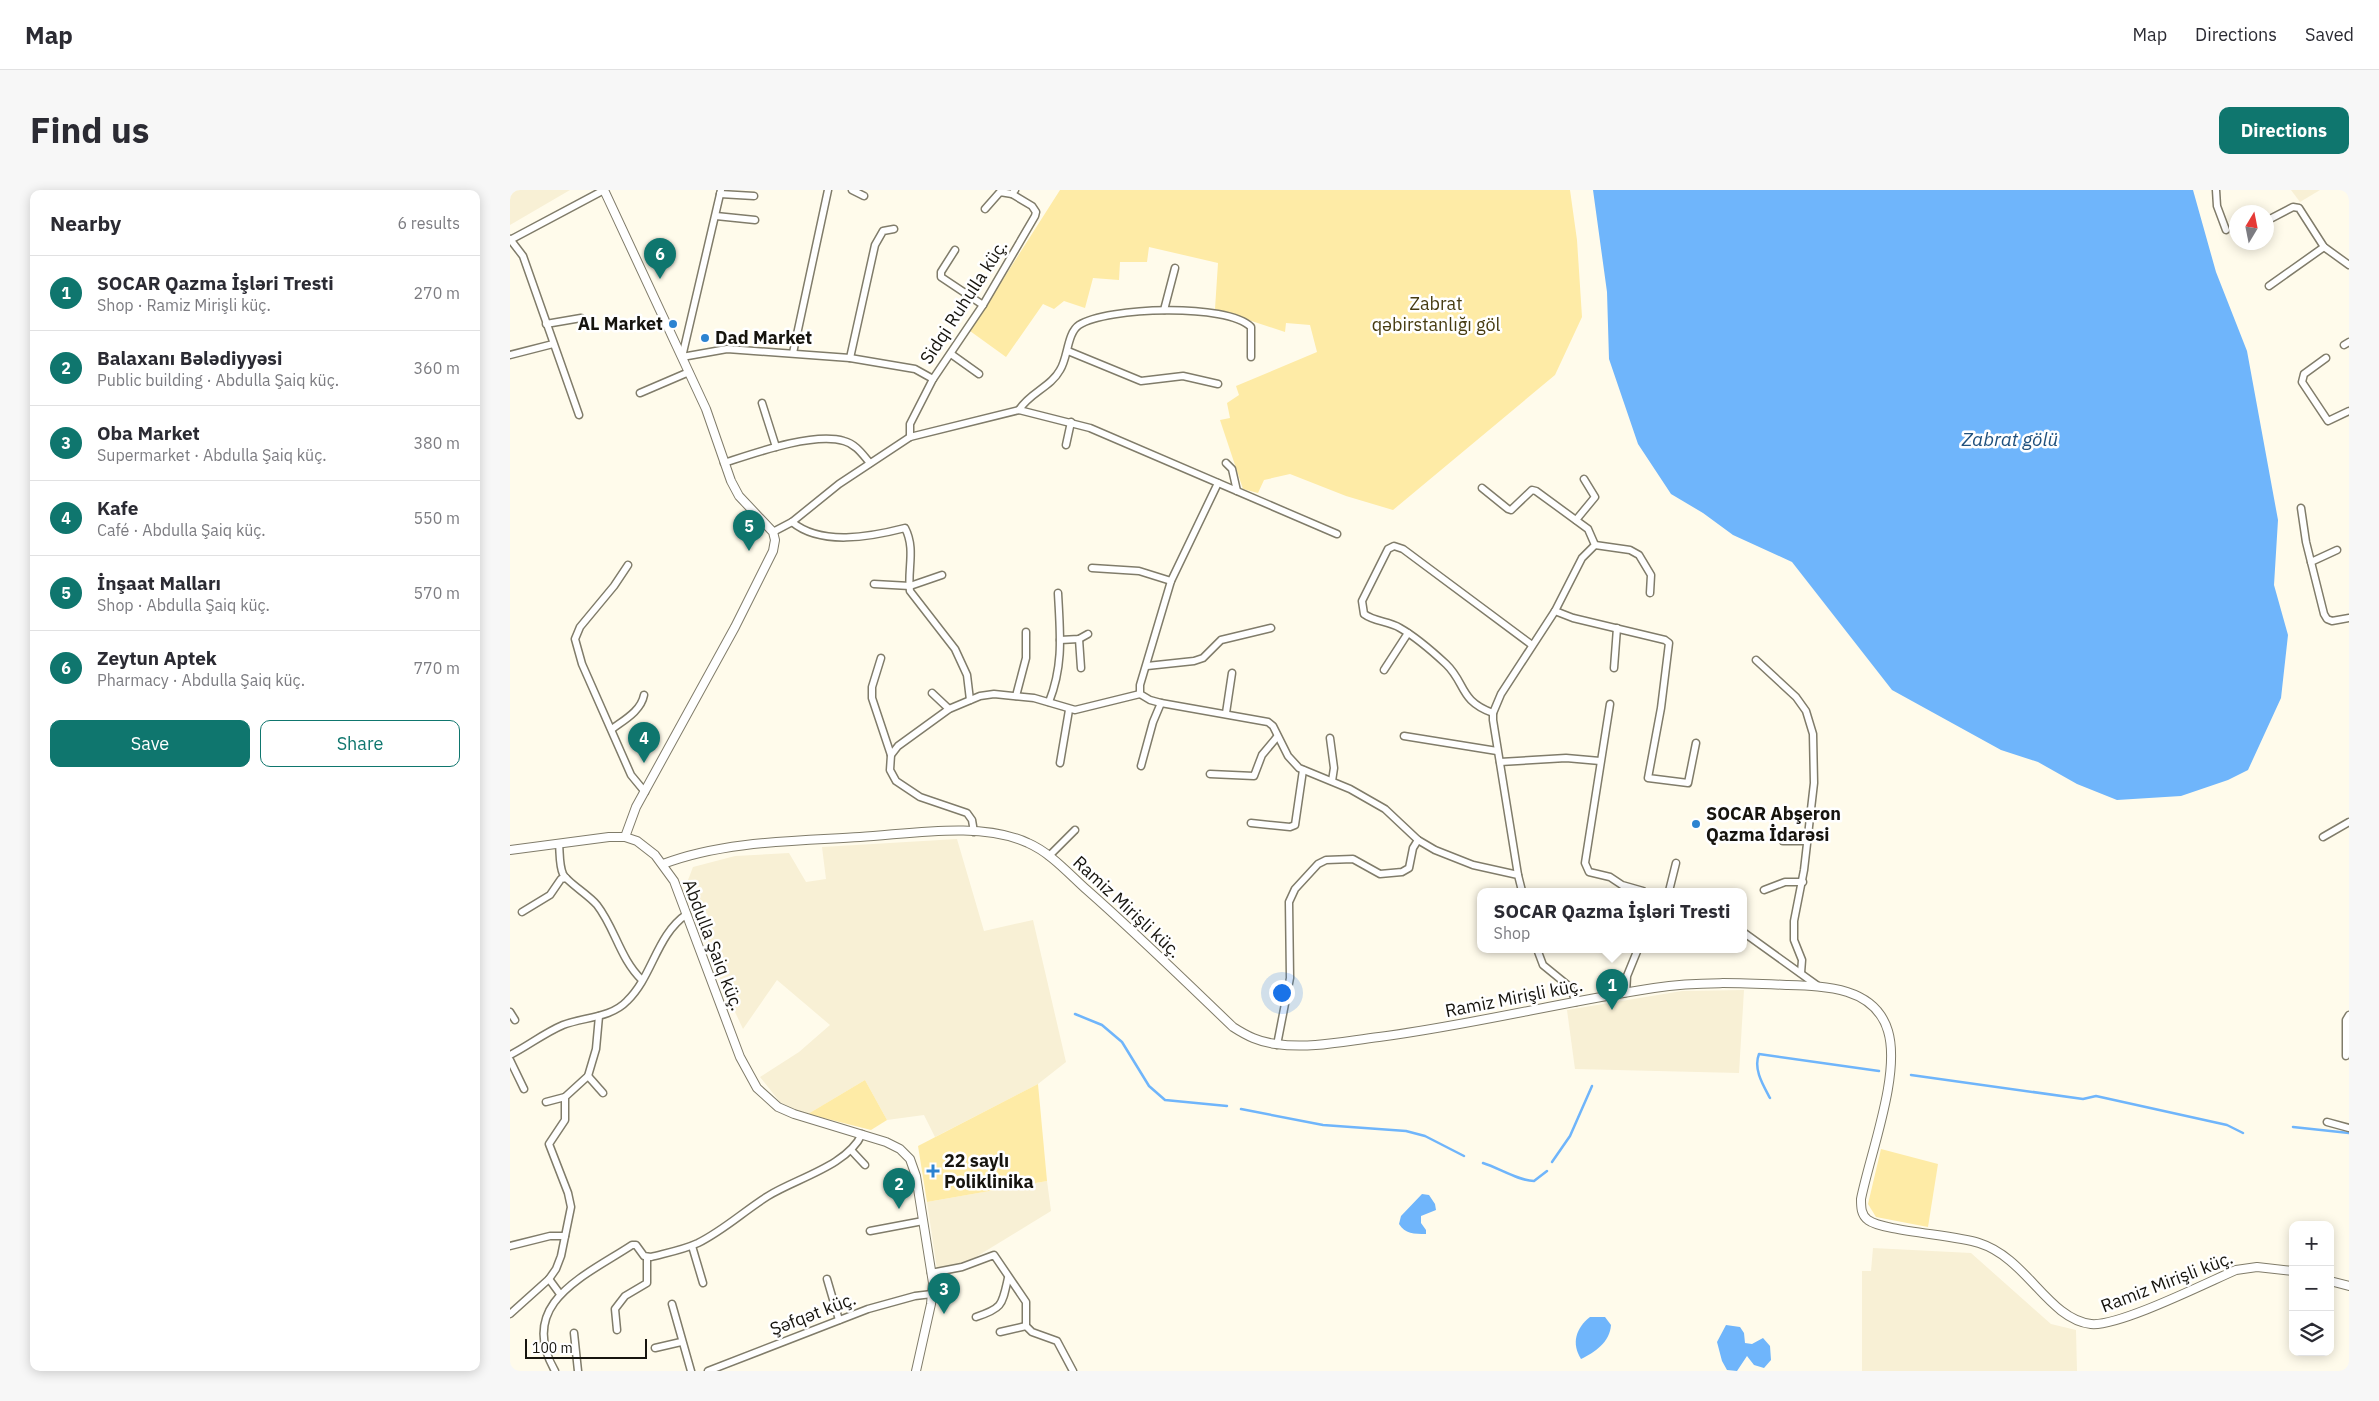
<!DOCTYPE html>
<html lang="en">
<head>
<meta charset="utf-8">
<style>
  body { margin:0; font-family:"IBM Plex Sans",sans-serif; background:#f7f7f7; color:#2b2b33 }
  .controls { position:absolute; right:15px; bottom:15px; display:grid; overflow:hidden; border-radius:10px; box-shadow:0 2px 12px #0003 }
  .controls button { width:45px; height:45px; display:grid; place-items:center; padding:0; border:0; border-bottom:1px solid #e1e1e2; background:#fff; color:#2b2b33; font:25px sans-serif }
  .compass { position:absolute; left:1719px; top:15px; width:45px; height:45px; border-radius:50%; background:#fff; box-shadow:0 2px 12px #0003; rotate:10deg }
  .scale { position:absolute; left:15px; bottom:12px; width:122px; box-sizing:border-box; padding-left:5px; border:2px solid #16140e; border-top:0; font-size:14px; line-height:18px; white-space:nowrap; color:#16140e; -webkit-text-stroke:4px #fff; paint-order:stroke }
  .you { position:absolute; left:771px; top:802px; width:18px; height:18px; margin:-12px; border:4px solid #fff; border-radius:50%; background:#1a73e8; box-shadow:0 0 0 8px #1a73e833 }
  .badge { display:grid; place-items:center; width:32px; height:32px; border-radius:50%; background:#0f766e; color:#fff; font-size:16px; font-weight:700 }
  .pin { position:absolute; translate:-50% -41px; filter:drop-shadow(0 1px 2px #0008) }
  .pin::after { content:''; position:absolute; top:26px; width:18px; height:15px; background:inherit; clip-path:polygon(0 0,100% 0,50% 100%) }
  .popup { position:absolute; left:967px; top:698px; width:270px; height:65px; box-sizing:border-box; display:grid; place-content:center; border-radius:10px; background:#fff; filter:drop-shadow(0 1px 4px #0005); font-size:16px; white-space:nowrap; color:#7c7c81 }
  .popup b { font-size:19px; color:#2b2b33 }
  .popup::after { content:''; position:absolute; left:50%; top:100%; margin-left:-10px; border:10px solid transparent; border-top-color:#fff }
  .list { margin:0; padding:0; list-style:none }
  h2 { display:flex; justify-content:space-between; align-items:center; height:65px; margin:0; padding:0 20px; font-size:21px }
  h2 small { font-size:16px; font-weight:400; color:#7c7c81 }
  .list li { display:grid; grid-template-columns:32px 1fr auto; gap:15px; align-items:center; box-sizing:border-box; height:75px; padding:0 20px; border-top:1px solid #e1e1e2 }
  .list b { display:block; font-size:19px; white-space:nowrap }
  .list p { margin:0; font-size:16px; white-space:nowrap; color:#7c7c81 }
  .list em { font-size:16px; font-style:normal; color:#7c7c81 }
  .actions { display:flex; gap:10px; padding:15px 20px }
  .actions a { flex:1; padding:11px 0; border:1px solid #0f766e; border-radius:10px; text-align:center; font-size:18px; color:#0f766e }
  .actions .main { background:#0f766e; color:#fff }
  .icon { flex:none; width:28px; height:28px; fill:none; stroke:currentColor; stroke-width:2; stroke-linecap:round; stroke-linejoin:round }
  .map { position:relative; flex:none; width:1839px; height:1181px; overflow:hidden; border-radius:10px }
  header { display:flex; align-items:center; gap:30px; box-sizing:border-box; height:70px; padding:0 25px; background:#fff; border-bottom:1px solid #e1e1e2 }
  header strong { font-size:24px }
  nav { display:flex; gap:28px; margin-inline-start:auto; font-size:18px }
  .intro { display:flex; align-items:center; justify-content:space-between; box-sizing:border-box; height:120px; padding:0 30px }
  h1 { margin:0; font-size:35px }
  .button { padding:12px 22px; border-radius:10px; background:#0f766e; color:#fff; font-size:18px; font-weight:700 }
  main { display:flex; gap:30px; padding:0 30px }
  aside { flex:1; background:#fff; border-radius:10px; box-shadow:0 2px 12px #0003 }
  .map>svg:first-child { display:block }
  .built { fill:#f8f0d5 }
  .green { fill:#feeba6 }
  .water { fill:#6fb5fb }
  .lines { fill:none; stroke-linecap:round; stroke-linejoin:round }
  .stream { stroke:#6fb5fb; stroke-width:2.5 }
  .minor-casing { stroke:#807c6a; stroke-width:9 }
  .tertiary-casing { stroke:#807c6a; stroke-width:10 }
  .minor { stroke:#fff; stroke-width:6 }
  .tertiary { stroke:#fff; stroke-width:8 }
  .poi-dot { fill:#2c83d1; stroke:#fff; stroke-width:2 }
  .labels { text-anchor:middle; stroke-width:5; stroke-linejoin:round; paint-order:stroke }
  .street-label { font-size:18px; fill:#16140e; stroke:#fff }
  .park-label { font-size:18px; fill:#473c11; stroke:#fff }
  .poi-label { font-size:18px; font-weight:bold; fill:#16140e; stroke:#fff; text-anchor:start }
  .water-label { font-size:19px; font-style:italic; fill:#20517e; stroke:#fff }
</style>
</head>
<body>
<header>
<strong>Map</strong>
<nav><a>Map</a><a>Directions</a><a>Saved</a></nav>
</header>
<div class="intro"><h1>Find us</h1><a class="button">Directions</a></div>
<main>
<aside>
<h2>Nearby<small>6 results</small></h2>
<ul class="list">
<li><span class="badge">1</span><div><b>SOCAR Qazma İşləri Tresti</b><p>Shop · Ramiz Mirişli küç.</p></div><em>270 m</em></li>
<li><span class="badge">2</span><div><b>Balaxanı Bələdiyyəsi</b><p>Public building · Abdulla Şaiq küç.</p></div><em>360 m</em></li>
<li><span class="badge">3</span><div><b>Oba Market</b><p>Supermarket · Abdulla Şaiq küç.</p></div><em>380 m</em></li>
<li><span class="badge">4</span><div><b>Kafe</b><p>Café · Abdulla Şaiq küç.</p></div><em>550 m</em></li>
<li><span class="badge">5</span><div><b>İnşaat Malları</b><p>Shop · Abdulla Şaiq küç.</p></div><em>570 m</em></li>
<li><span class="badge">6</span><div><b>Zeytun Aptek</b><p>Pharmacy · Abdulla Şaiq küç.</p></div><em>770 m</em></li>
</ul>
<div class="actions"><a class="main">Save</a><a>Share</a></div>
</aside>
<div class="map">
<svg width="1839" height="1181" viewBox="0 0 1839 1181">
  <rect width="100%" height="100%" fill="#fffbeb"/>
  <g class="built">
    <path d="M0,0h60l-60,35z"/>
    <path d="M1781,0h29l-20,12z"/>
    <path d="M447,649l27,92 49,-11 33,142 -28,22 -103,53 -11,-22 -37,5 -22,-40 -57,34 -17,-6 -11,-6 -20,-25 39,-25 31,-27 -53,-45 -34,49 -22,-47 -36,-94 8,-21 42,-11 54,-3 17,29 20,-3 -4,-32z"/>
    <path d="M1234,800l-5,83 -164,-4 -8,-59 115,-19z"/>
    <path d="M537,991l4,30 -85,52 -29,6 -10,-67z"/>
    <path d="M1363,1058l98,5 80,71 25,6 1,41h-215v-100h9z"/>
  </g>
  <g class="green">
    <path d="M550,0h510l7,50 5,77 -27,58 -162,135 -47,-14 -56,-22 -26,6 -6,13 -15,-4 -23,-69 10,-2 -3,-15 12,-8 -3,-9 81,-34 -7,-27 -24,-2 -1,9 -70,-23 3,-46 -69,-16 -2,15h-27l-1,18 -26,-2 -8,30 -21,-7 -10,8 -11,-5 -37,53 -36,-26z"/>
    <path d="M355,890l22,40 -16,10 -63,-16z"/>
    <path d="M528,894l9,97 -120,21 -9,-56z"/>
    <path d="M1371,959l57,15 -10,63 -52,-10 -8,-13z"/>
  </g>
  <g class="water">
    <path d="M1083,0h600l23,82 31,79 31,169 -4,65 14,50 -7,63 -33,72 -20,10 -47,16 -64,4 -40,-16 -39,-22 -37,-12 -109,-60 -100,-128 -59,-27 -30,-22 -32,-19 -33,-50 -29,-85 -2,-67z"/>
    <path d="M912,1004l7,1 6,9 1,6 -15,6v7l5,7v4c-12,0 -21,0 -27,-10l2,-8z"/>
    <path d="M1080,1127h15l6,8c-1,17 -16,27 -30,34 -10,-16 -5,-31 9,-42z"/>
    <path d="M1216,1135l14,2 4,6 1,10 7,1 11,-6 7,8 1,14 -7,8 -10,-3 -7,-9 -10,15 -10,-1 -5,-9 -5,-19z"/>
  </g>
  <g class="lines">
    <g class="stream">
      <path d="M565,824l27,11 20,17 27,44 16,14 62,6"/>
      <path d="M1401,885l172,24 13,-3 131,29 16,8"/>
      <path d="M1260,908c-7,-13 -17,-29 -11,-44l120,17"/>
      <path d="M731,919l82,16 83,6 19,5 39,20"/>
      <path d="M1783,937l56,6"/>
      <path d="M1042,972l18,-26 22,-50"/>
      <path d="M973,973c16,5 36,18 51,18l13,-10"/>
    </g>
    <g class="minor-casing">
      <g id="minor">
        <path d="M211,0l-39,167 45,-8 123,9 65,11 18,10"/>
        <path d="M342,0l12,6"/>
        <path d="M1706,0l1,16 9,24"/>
        <path d="M210,4l34,2"/>
        <path d="M475,19l15,-17 12,2"/>
        <path d="M206,26l39,4"/>
        <path d="M1760,29l23,-12 6,1 25,39 25,18"/>
        <path d="M0,49l13,17 56,159"/>
        <path d="M0,50l94,-50"/>
        <path d="M445,60l-14,22v5l42,28"/>
        <path d="M1759,96l55,-39"/>
        <path d="M654,120l11,-42"/>
        <path d="M36,134l35,-6"/>
        <path d="M1834,155l5,-3"/>
        <path d="M558,161l73,30 42,-5 35,8"/>
        <path d="M283,163l35,-163"/>
        <path d="M441,164l28,20"/>
        <path d="M0,165l43,-11"/>
        <path d="M340,168l25,-113 8,-14 11,-2"/>
        <path d="M1816,168l-22,16 -2,8 26,39 21,-10"/>
        <path d="M130,203l49,-21"/>
        <path d="M252,213l14,44"/>
        <path d="M509,220c10,-17 32,-23 41,-40 8,-12 7,-37 19,-45 28,-18 148,-22 172,2v30"/>
        <path d="M400,247v-13l23,-45 50,-74 52,-89 1,-4 -4,-6 -20,-12 3,-4"/>
        <path d="M556,255l5,-23"/>
        <path d="M214,273c31,-10 89,-31 120,-22 12,3 19,14 26,22"/>
        <path d="M716,273l6,6 5,22"/>
        <path d="M708,293l-47,98 -31,104v9l10,6 11,3 107,19 5,4 15,30 11,12 51,21 35,20 33,31 17,10 38,15 45,10 4,16"/>
        <path d="M972,298l26,21 3,1 21,-20 4,1 52,38 7,16 -13,13 -27,53 -54,83 -8,19v7l25,155"/>
        <path d="M1791,318l5,34 18,72 3,5 5,2 17,-3"/>
        <path d="M1066,330l19,-23 -11,-18"/>
        <path d="M282,332c29,24 78,15 113,6 11,21 2,42 5,63l45,58 12,26 3,25"/>
        <path d="M263,342l19,-10 47,-38 71,-47 109,-27 71,18 247,106"/>
        <path d="M1085,355l35,5 9,5 12,20 -1,18"/>
        <path d="M1801,372l26,-12"/>
        <path d="M118,375l-14,21 -34,41 -5,12 7,25 49,111 14,17"/>
        <path d="M582,378l47,3 32,10"/>
        <path d="M364,394l36,2 32,-11"/>
        <path d="M1045,421l18,7 92,22 4,3 -8,65 -13,70 40,5 8,-40"/>
        <path d="M569,449l2,29"/>
        <path d="M550,450l19,-1 9,-5"/>
        <path d="M371,468l-9,29v11l19,57"/>
        <path d="M1246,470l40,37 10,14 7,23 1,49 -10,87 -10,51v19l8,20 -1,13"/>
        <path d="M637,476l47,-5 9,-3 18,-18 50,-12"/>
        <path d="M1104,478l3,-40"/>
        <path d="M874,480l24,-37"/>
        <path d="M422,503l17,16"/>
        <path d="M506,506l10,-38v-26"/>
        <path d="M539,512c15,-38 11,-69 9,-109"/>
        <path d="M1100,514l-25,159 4,9 21,5 12,8 21,6"/>
        <path d="M716,523l6,-40"/>
        <path d="M983,523c-34,-12 -27,-30 -47,-49 -14,-13 -30,-27 -46,-36 -12,-7 -25,-6 -36,-14l-2,-13 26,-52 6,-3 9,3 129,96"/>
        <path d="M102,539c12,-9 29,-18 32,-34"/>
        <path d="M894,546l93,15"/>
        <path d="M820,548l4,30 -2,13"/>
        <path d="M990,572l66,-4 34,3"/>
        <path d="M550,573l9,-53"/>
        <path d="M631,576l12,-44 8,-19"/>
        <path d="M700,584l44,2 8,-21 15,-18"/>
        <path d="M741,633l39,4 5,-2 8,-55"/>
        <path d="M464,642l-2,-12 -5,-7 -47,-16 -24,-16 -6,-11 1,-15 7,-9 51,-37 31,-13 14,-2 40,4 41,12 65,-16"/>
        <path d="M1813,647l26,-15"/>
        <path d="M1273,651h24"/>
        <path d="M49,654c1,9 0,21 4,30 4,8 26,21 34,31 18,23 23,54 45,75"/>
        <path d="M539,666l26,-26"/>
        <path d="M1254,700l21,-8h18"/>
        <path d="M1159,701l7,-28"/>
        <path d="M12,722l28,-17 11,-16 5,-1"/>
        <path d="M1233,742l75,54"/>
        <path d="M1027,759l6,16 27,22 6,15"/>
        <path d="M1116,803l1,-17 11,-27"/>
        <path d="M0,822l5,8"/>
        <path d="M767,855l13,-67 -1,-76 6,-13 23,-25 8,-4 27,-1 27,15 22,-2 7,-4 4,-20 5,-8"/>
        <path d="M0,865c18,-9 34,-22 53,-30 21,-8 48,-7 64,-24 26,-25 29,-66 60,-87"/>
        <path d="M1836,866v-36l3,-5"/>
        <path d="M0,870l14,29"/>
        <path d="M78,886l15,17"/>
        <path d="M36,912l19,-5"/>
        <path d="M1817,932l22,6"/>
        <path d="M341,960l14,15"/>
        <path d="M360,1041l53,-10"/>
        <path d="M0,1056l40,-10h15"/>
        <path d="M182,1056l11,37"/>
        <path d="M421,1083l31,-6 32,-12 32,47v24l6,6 25,9 16,30"/>
        <path d="M39,1089l11,15"/>
        <path d="M317,1089l12,41"/>
        <path d="M162,1114l19,67"/>
        <path d="M0,1124l39,-35 7,-10 5,-13 10,-49 -3,-14 -19,-49 16,-24v-23l23,-21 8,-27 3,-33"/>
        <path d="M466,1127c27,-9 26,-12 32,-39"/>
        <path d="M107,1140l-2,-21 10,-13 22,-13v-26"/>
        <path d="M490,1142l26,-6"/>
        <path d="M64,1143l4,38"/>
        <path d="M145,1158l26,-6"/>
        <path d="M45,1181c-39,-68 30,-95 77,-126h4l8,11 7,1c15,-4 32,-7 47,-14 26,-13 46,-32 70,-47 29,-18 79,-30 94,-62"/>
        <path d="M198,1181l160,-62 47,-13 17,-2"/>
      </g>
    </g>
    <g class="tertiary-casing">
      <g id="tertiary">
        <path d="M94,0l102,219 25,72 8,15 34,36 2,8 -2,11 -38,76 -99,180 -11,30 12,4 18,14 19,26 66,176 17,31 21,19 16,7 92,28 14,7 10,10 6,17 17,107 -2,21 -15,67"/>
        <path d="M0,660l99,-13h16"/>
        <path d="M153,674c60,-23 133,-23 197,-27 51,-3 121,-16 168,6 23,10 41,31 59,47 50,44 98,91 146,137 14,9 26,15 43,17 34,5 69,-3 103,-7 92,-12 183,-35 275,-49 44,-7 88,-5 133,-3 38,1 88,2 101,46 13,43 -18,123 -27,168 0,8 0,16 7,21 14,11 87,15 111,23 48,15 69,76 112,81 27,3 115,-41 145,-54l21,-3 36,4"/>
        <path d="M1820,1091l19,5"/>
      </g>
    </g>
    <use href="#minor" class="minor"/>
    <use href="#tertiary" class="tertiary"/>
  </g>
  <g class="poi-dot">
    <circle cx="163" cy="134" r="5"/>
    <circle cx="195" cy="148" r="5"/>
    <circle cx="1186" cy="634" r="5"/>
    <path d="M420.5 973.5h5v5h5v5h-5v5h-5v-5h-5v-5h5z"/>
  </g>
  <g class="labels">
    <g class="street-label">
      <text transform="translate(454 112) rotate(-57)" y="6">Sidqi Ruhulla küç.</text>
      <text transform="translate(617 717) rotate(43)" y="6">Ramiz Mirişli küç.</text>
      <text transform="translate(203 755) rotate(69)" y="6">Abdulla Şaiq küç.</text>
      <text transform="translate(1004 808) rotate(-11)" y="6">Ramiz Mirişli küç.</text>
      <text transform="translate(1657 1092) rotate(-21)" y="6">Ramiz Mirişli küç.</text>
      <text transform="translate(303 1124) rotate(-21)" y="6">Şəfqət küç.</text>
    </g>
    <g class="park-label">
      <text x="926" y="120">Zabrat<tspan x="926" dy="21">qəbirstanlığı göl</tspan></text>
    </g>
    <g class="poi-label">
      <text x="153" y="140" text-anchor="end">AL Market</text>
      <text x="205" y="154">Dad Market</text>
      <text x="1196" y="630">SOCAR Abşeron<tspan x="1196" dy="21">Qazma İdarəsi</tspan></text>
      <text x="434" y="977">22 saylı<tspan x="434" dy="21">Poliklinika</tspan></text>
    </g>
    <g class="water-label">
      <text x="1500" y="256">Zabrat gölü</text>
    </g>
  </g>
</svg>
<div class="controls">
<button>+</button>
<button>−</button>
<button><svg class="icon" aria-label="layers" viewBox="0 0 24 24"><path d="M12 4l9 5-9 5-9-5zM3 14l9 5 9-5"/></svg></button>
</div>
<svg class="compass" viewBox="-18 -18 36 36"><path d="M0-13l5 13h-10z" fill="#e53935"/><path d="M0 13l5-13h-10z" fill="#7c7c81"/></svg>
<div class="scale">100 m</div>
<div class="you"></div>
<div class="pin badge" style="left:1102px;top:820px">1</div>
<div class="popup"><b>SOCAR Qazma İşləri Tresti</b>Shop</div>
<div class="pin badge" style="left:389px;top:1019px">2</div>
<div class="pin badge" style="left:434px;top:1124px">3</div>
<div class="pin badge" style="left:134px;top:573px">4</div>
<div class="pin badge" style="left:239px;top:361px">5</div>
<div class="pin badge" style="left:150px;top:89px">6</div>
</div>
</main>
</body>
</html>
